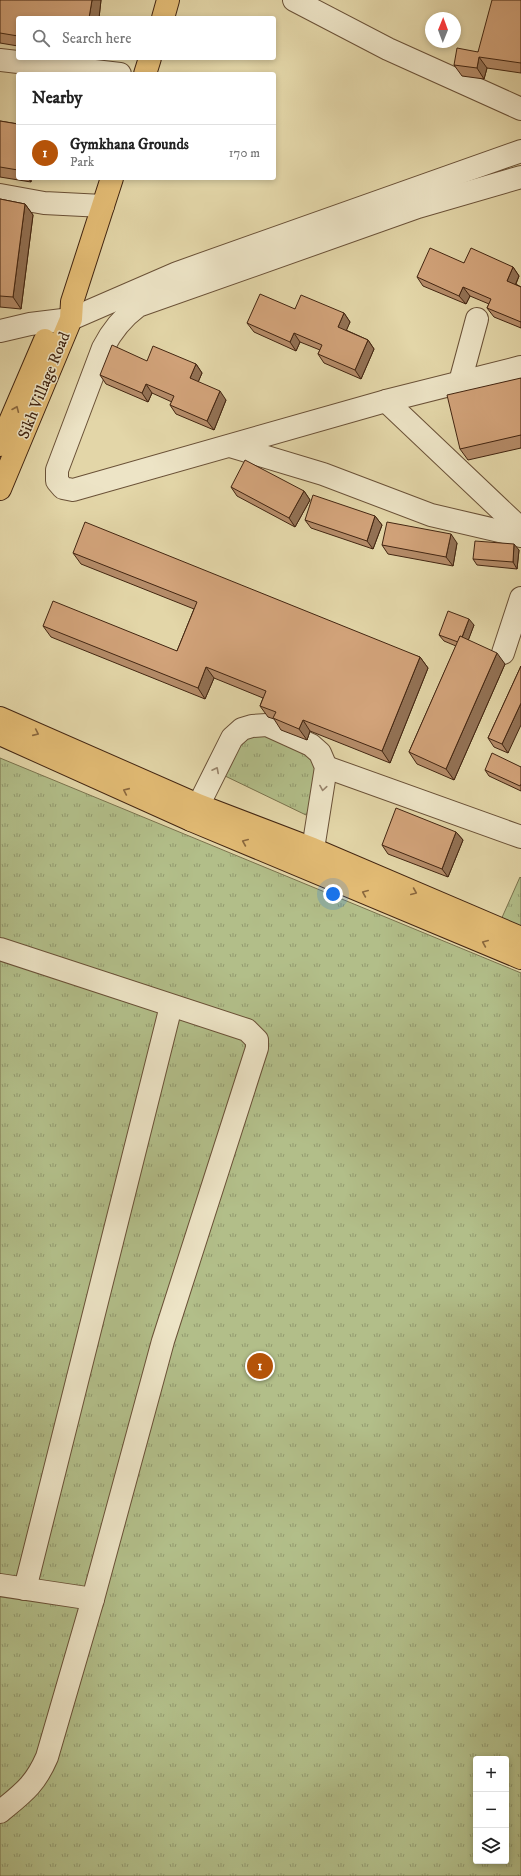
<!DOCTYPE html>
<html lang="en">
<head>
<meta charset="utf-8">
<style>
  body { margin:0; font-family:"IM FELL DW Pica",serif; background:#f6f6f6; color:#222 }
  .controls { position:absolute; right:12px; bottom:12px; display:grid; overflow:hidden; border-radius:4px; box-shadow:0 2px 6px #0003 }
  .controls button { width:36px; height:36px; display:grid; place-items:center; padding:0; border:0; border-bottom:1px solid #e0e0e0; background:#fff; color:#222; font:20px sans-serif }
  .compass { position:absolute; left:425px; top:12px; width:36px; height:36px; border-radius:50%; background:#fff; box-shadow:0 2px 6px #0003; rotate:1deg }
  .you { position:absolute; left:333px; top:894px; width:14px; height:14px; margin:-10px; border:3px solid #fff; border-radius:50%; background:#1a73e8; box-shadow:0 0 0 6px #1a73e833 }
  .badge { display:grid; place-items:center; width:26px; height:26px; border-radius:50%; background:#b45309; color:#fff; font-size:13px; font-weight:700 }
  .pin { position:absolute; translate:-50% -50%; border:2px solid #fff; box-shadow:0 1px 4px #0006 }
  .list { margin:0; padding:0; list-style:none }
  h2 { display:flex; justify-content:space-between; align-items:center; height:52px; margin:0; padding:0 16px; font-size:17px }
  h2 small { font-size:13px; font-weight:400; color:#767676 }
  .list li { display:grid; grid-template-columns:26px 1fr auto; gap:12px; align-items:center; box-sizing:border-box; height:56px; padding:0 16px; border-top:1px solid #e0e0e0 }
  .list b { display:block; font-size:15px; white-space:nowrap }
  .list p { margin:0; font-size:13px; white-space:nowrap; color:#767676 }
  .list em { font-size:13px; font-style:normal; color:#767676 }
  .icon { flex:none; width:22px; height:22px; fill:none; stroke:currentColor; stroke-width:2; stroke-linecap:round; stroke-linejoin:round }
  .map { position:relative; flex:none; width:521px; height:1876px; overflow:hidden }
  .search { position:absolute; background:#fff; box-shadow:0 2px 6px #0003; left:16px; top:16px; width:260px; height:44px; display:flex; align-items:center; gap:10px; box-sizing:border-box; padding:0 14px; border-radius:4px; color:#767676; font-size:15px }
  .panel { position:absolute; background:#fff; box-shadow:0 2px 6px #0003; left:16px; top:72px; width:260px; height:108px; border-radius:4px }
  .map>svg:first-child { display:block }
  .grass { fill:url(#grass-tufts); stroke:#7a724d; fill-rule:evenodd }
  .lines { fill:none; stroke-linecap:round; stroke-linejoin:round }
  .minor-casing { stroke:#6a5137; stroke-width:24 }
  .major-casing { stroke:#422511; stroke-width:24 }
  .minor { stroke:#ede4c6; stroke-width:22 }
  .major { stroke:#e2bb74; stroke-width:22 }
  .wall { fill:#b58c69; stroke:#422511 }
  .shaded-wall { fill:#937255; stroke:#422511 }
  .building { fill:#d2a37a; stroke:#422511 }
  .oneway { stroke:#8a683e }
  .oneway2 { stroke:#98846c }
  .labels { text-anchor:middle; stroke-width:3; stroke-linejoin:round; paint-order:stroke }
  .street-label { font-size:16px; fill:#422511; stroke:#ede4c6 }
</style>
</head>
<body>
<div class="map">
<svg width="521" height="1876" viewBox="0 0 521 1876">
  <defs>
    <pattern id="grass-tufts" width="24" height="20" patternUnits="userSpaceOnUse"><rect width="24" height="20" fill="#b2be89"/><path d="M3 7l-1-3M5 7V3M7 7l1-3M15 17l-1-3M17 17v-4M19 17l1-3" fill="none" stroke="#929a6f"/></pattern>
  </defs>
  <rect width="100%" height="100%" fill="#e3d6a8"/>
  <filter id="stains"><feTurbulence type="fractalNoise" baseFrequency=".005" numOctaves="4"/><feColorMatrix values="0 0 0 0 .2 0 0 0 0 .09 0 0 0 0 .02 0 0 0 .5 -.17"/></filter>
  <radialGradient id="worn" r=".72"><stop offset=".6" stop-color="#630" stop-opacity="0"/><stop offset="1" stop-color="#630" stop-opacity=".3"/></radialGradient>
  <g class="grass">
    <path d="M251,735l35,3 25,21 6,13 -4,29 -7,14 -83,-40 15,-29z"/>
    <path d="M0,758l521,215v903h-521zM476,1759h30v102h-30z"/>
    <path d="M520,877l1,1v53l-21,-9z"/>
  </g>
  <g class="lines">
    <g class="minor-casing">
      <g id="minor">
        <path d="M294,0l94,49 133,60"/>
        <path d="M0,60l120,14"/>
        <path d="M521,177l-103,30 -280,99c-16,12 -26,24 -35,42l-46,122v11l6,7 10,2 313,-89 135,-34"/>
        <path d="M0,195l44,8 59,3"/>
        <path d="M0,331l30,-7 41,-5 106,-46 344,-122"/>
        <path d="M460,382l17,-63"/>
        <path d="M386,401l135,128"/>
        <path d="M230,446l93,28 108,41 90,21"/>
        <path d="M503,653l18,-55"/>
        <path d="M326,767l195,70"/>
        <path d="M191,820l41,-82 10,-9 10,-3 15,-1 44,20 9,8 6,14 -13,82"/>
        <path d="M0,949l247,81 10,10v8l-94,293 -70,258 -46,158c-12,28 -24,36 -47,55"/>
        <path d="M0,1585l93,14"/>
        <path d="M25,1589l146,-583"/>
      </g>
    </g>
    <g class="major-casing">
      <g id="major">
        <path d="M163,18l5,-18"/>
        <path d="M145,74l5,-16"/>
        <path d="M0,445l45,-105"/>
        <path d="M0,489l71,-170 1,-17 40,-124"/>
        <path d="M0,718l198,87 115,44 208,89"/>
        <path d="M0,734l191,86 330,138"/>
      </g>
    </g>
    <use href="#minor" class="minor"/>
    <use href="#major" class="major"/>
  </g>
  <g class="wall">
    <path d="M0,0h101l-2,18h-81v28l-18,-3z"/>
    <path d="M521,0v73l-34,-5 -3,11 -22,-3 -8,-11 24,-13z"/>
    <path d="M0,121l18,3v54h13v4l-31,-5z"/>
    <path d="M0,199l25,5 8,11 -12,94 -21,-2z"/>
    <path d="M464,263l49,4 6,9 -3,8 5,3v41l-27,-11 -7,-9 2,-4 -19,-8 -4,8 -43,-18 -6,-9z"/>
    <path d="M295,309l49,4 6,9 -4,8 22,10 6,9 -13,30 -37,-16 -6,-9 2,-4 -20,-8 -4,9 -42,-19 -7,-9z"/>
    <path d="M147,361l49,3 6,9 -4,9 28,18 -12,30 -38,-16 -6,-9 2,-3 -20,-9 -4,9 -42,-18 -6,-9z"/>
    <path d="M521,378v70l-53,12 -8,-11z"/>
    <path d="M231,487l73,4 6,9 -15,27 -58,-31z"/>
    <path d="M375,516l7,9 -9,24 -62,-21 -6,-8z"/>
    <path d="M457,543l-4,23 -65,-12 -6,-9z"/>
    <path d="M519,550l-2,19 -40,-4 -4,-6z"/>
    <path d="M73,553l347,104 8,11 -38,95 -80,-32 -3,9 -26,-10 -7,-11 -6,-2 -8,-11 3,-8 -49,-20 -9,21 -154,-62 -8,-11 134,25 17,-42 -113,-45z"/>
    <path d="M474,625l-6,15 37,24 -51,116 -37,-16 -8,-12 47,-106 -12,-5 -5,-6z"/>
    <path d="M521,666l-13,87 -14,-6 -6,-9z"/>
    <path d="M521,767v24l-32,-15 -4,-6z"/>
    <path d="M456,832l7,8 -15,37 -60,-23 -6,-9z"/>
  </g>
  <g class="shaded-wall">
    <path d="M92,0h9l-2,18h-10z"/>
    <path d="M479,57l8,11 -3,11 -7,-11z"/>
    <path d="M28,178h3v4z"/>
    <path d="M25,204l8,11 -12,94 -8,-12z"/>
    <path d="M513,267l6,9 -6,14 -6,-9z"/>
    <path d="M463,287l7,9 -4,8 -7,-8z"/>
    <path d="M344,313l6,9 -6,14 -6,-9z"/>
    <path d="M294,333l6,9 -4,9 -6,-9z"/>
    <path d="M368,340l6,9 -13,30 -6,-9z"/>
    <path d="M196,364l6,9 -6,14 -6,-9z"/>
    <path d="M146,384l6,9 -4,9 -6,-9z"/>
    <path d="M220,391l6,9 -12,30 -7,-9z"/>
    <path d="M304,491l6,9 -15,27 -6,-9z"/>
    <path d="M375,516l7,9 -9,24 -6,-8z"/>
    <path d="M451,534l6,9 -4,23 -7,-9z"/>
    <path d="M514,544l5,6 -2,19 -4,-7z"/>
    <path d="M469,619l5,6 -9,24 -5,-6z"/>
    <path d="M497,653l8,11 -51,116 -8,-11z"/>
    <path d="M420,657l8,11 -38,95 -8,-12z"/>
    <path d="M206,667l8,11 -9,21 -7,-11z"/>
    <path d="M521,703v22l-13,28 -6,-9z"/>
    <path d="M303,720l7,11 -3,9 -8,-11z"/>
    <path d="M456,832l7,8 -15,37 -6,-8z"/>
  </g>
  <g class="building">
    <path d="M0,0h92l-3,18h-71v18l-18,-3z"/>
    <path d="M492,0h29v63l-42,-6 -2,11 -23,-3 3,-17 21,4z"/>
    <path d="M0,121l18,3v46l-18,-3z"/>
    <path d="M0,199l25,5 -12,93 -13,-1z"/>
    <path d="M430,248l34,15 7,-15 42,19 -6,14 14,6v35l-34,-14 4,-9 -28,-12 -4,9 -42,-19z"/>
    <path d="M260,294l35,15 6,-14 43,18 -6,14 30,13 -13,30 -37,-16 4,-9 -28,-12 -4,9 -43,-19z"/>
    <path d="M112,345l35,16 6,-15 43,18 -6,14 30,13 -13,30 -37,-16 4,-9 -28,-12 -4,9 -42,-18z"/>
    <path d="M521,378v57l-61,14 -13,-54z"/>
    <path d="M245,460l59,31 -15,27 -58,-31z"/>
    <path d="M313,495l62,21 -8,25 -62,-21z"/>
    <path d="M85,522l335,135 -38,94 -79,-31 -4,9 -26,-11 3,-6 -16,-6 6,-15 -60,-24 -8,21 -155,-62 10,-25 124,50 20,-49 -124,-49z"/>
    <path d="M387,522l64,12 -5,23 -64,-12z"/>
    <path d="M475,541l39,3 -1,18 -40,-3z"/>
    <path d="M448,611l21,8 -7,18 -2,-1 -2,6 -19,-7z"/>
    <path d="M460,636l37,17 -51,116 -37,-17z"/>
    <path d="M521,666v37l-19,41 -14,-6z"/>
    <path d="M492,753l29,14v17l-1,2 -35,-16z"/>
    <path d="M396,808l60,24 -14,37 -60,-24z"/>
  </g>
  <defs><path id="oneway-chevron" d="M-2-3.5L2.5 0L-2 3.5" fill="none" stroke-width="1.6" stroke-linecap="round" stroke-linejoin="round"/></defs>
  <g class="oneway">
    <use href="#oneway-chevron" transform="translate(16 409) rotate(-67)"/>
    <use href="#oneway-chevron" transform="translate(36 733) rotate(24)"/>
    <use href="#oneway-chevron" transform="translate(126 791) rotate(-156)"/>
    <use href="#oneway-chevron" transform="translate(245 842) rotate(-157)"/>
    <use href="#oneway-chevron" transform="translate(414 892) rotate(23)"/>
    <use href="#oneway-chevron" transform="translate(365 893) rotate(-157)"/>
    <use href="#oneway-chevron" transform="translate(485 943) rotate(-157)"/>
  </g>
  <g class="oneway2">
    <use href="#oneway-chevron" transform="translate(216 770) rotate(-63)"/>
    <use href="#oneway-chevron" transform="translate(323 788) rotate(99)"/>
  </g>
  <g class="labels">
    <g class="street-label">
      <text transform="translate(43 385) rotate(-68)" y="6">Sikh Village Road</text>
    </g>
  </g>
  <rect width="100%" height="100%" filter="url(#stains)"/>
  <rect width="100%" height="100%" fill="url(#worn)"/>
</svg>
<div class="controls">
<button>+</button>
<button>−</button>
<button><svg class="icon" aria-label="layers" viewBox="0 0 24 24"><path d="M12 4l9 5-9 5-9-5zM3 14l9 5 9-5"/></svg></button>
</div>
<svg class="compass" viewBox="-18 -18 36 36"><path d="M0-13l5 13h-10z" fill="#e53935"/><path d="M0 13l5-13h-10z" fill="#767676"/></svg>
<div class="you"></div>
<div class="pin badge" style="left:260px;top:1366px">1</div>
<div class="search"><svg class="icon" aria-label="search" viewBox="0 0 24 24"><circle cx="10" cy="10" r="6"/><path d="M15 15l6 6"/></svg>Search here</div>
<section class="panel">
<h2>Nearby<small></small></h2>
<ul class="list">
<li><span class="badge">1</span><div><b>Gymkhana Grounds</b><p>Park</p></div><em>170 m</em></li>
</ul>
</section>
</div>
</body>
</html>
